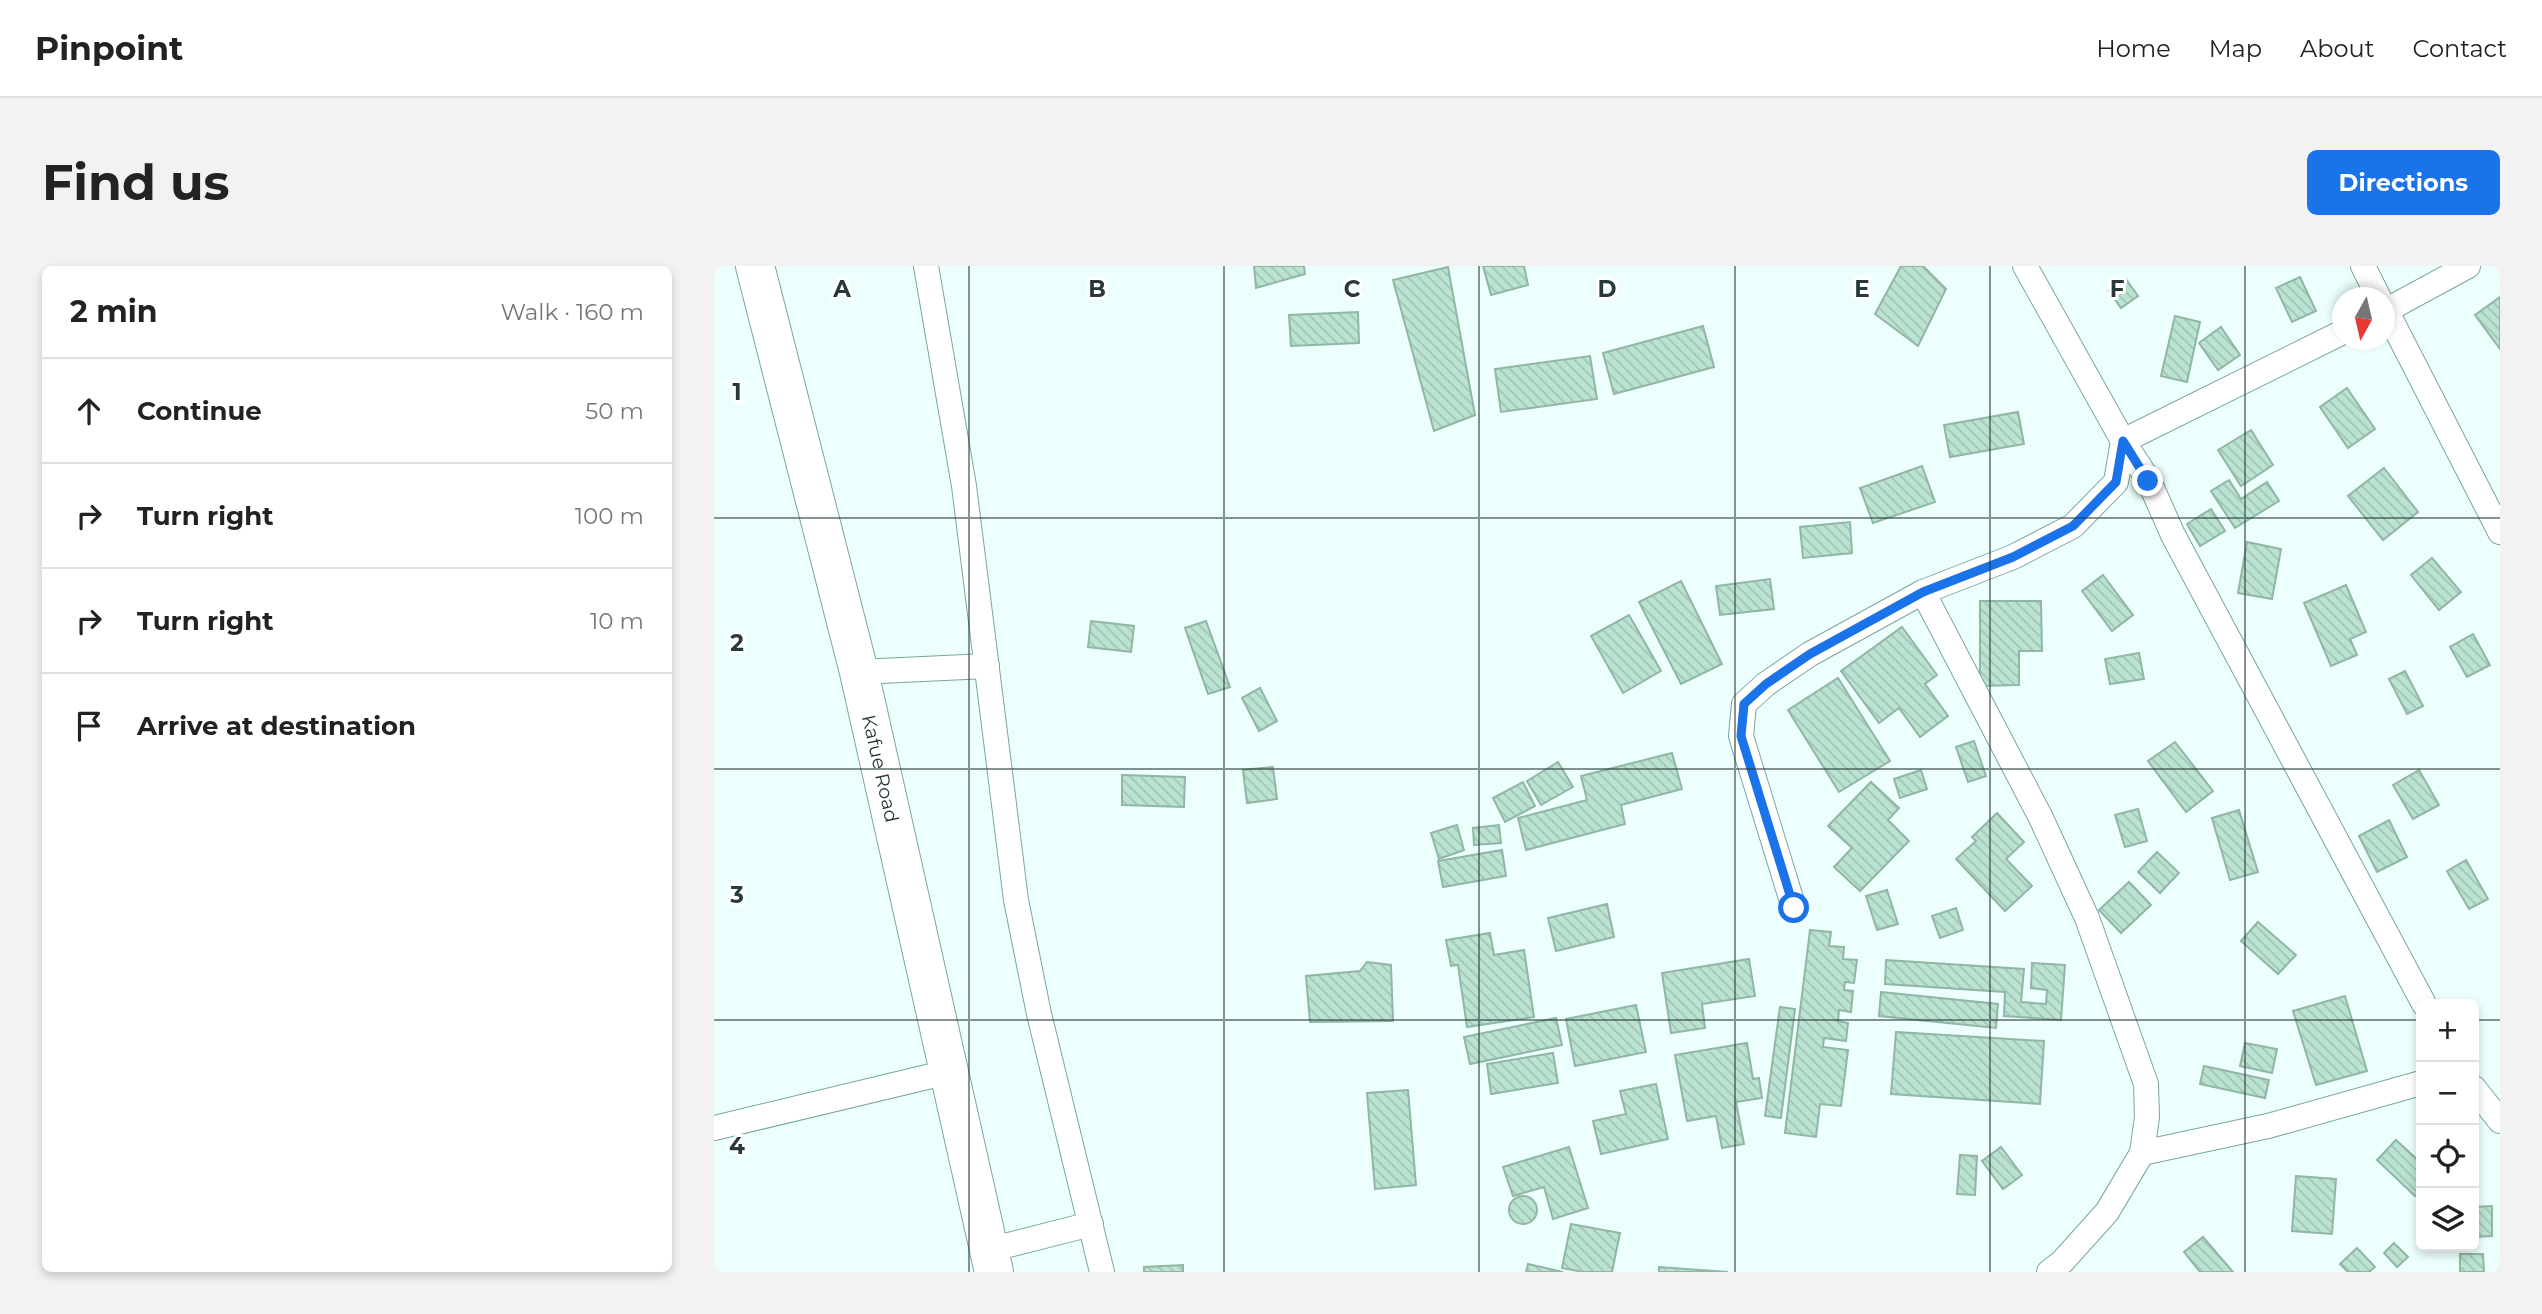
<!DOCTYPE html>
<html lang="en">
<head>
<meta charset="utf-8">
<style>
  body { margin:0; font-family:Montserrat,sans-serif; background:#f2f2f2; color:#222 }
  .controls { position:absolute; right:21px; bottom:21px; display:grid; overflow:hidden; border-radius:10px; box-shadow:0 4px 10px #0003 }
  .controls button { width:63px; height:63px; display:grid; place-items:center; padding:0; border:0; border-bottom:2px solid #e0e0e0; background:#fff; color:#222; font:35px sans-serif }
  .compass { position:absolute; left:1618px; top:21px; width:63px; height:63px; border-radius:50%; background:#fff; box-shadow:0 4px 10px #0003; rotate:188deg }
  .stop { position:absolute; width:21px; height:21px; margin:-16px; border:5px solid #1a73e8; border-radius:50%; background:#fff }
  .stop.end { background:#1a73e8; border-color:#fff; box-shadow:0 2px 7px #0008 }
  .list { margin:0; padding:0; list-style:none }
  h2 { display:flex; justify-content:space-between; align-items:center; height:91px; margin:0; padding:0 28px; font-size:30px }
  h2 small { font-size:23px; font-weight:400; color:#767676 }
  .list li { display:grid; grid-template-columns:46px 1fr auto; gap:21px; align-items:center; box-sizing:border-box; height:105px; padding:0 28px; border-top:2px solid #e0e0e0 }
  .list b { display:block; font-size:26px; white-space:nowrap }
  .list em { font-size:23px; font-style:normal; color:#767676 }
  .icon { flex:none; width:38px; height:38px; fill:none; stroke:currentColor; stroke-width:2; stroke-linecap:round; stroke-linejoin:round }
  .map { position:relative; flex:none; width:1786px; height:1006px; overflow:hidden; border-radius:10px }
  header { display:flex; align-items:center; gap:42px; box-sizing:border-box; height:98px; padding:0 35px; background:#fff; border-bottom:2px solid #e0e0e0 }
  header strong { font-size:33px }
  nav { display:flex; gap:38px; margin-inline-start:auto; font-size:24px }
  .intro { display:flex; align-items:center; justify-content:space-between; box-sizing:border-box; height:168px; padding:0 42px }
  h1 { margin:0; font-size:49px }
  .button { padding:18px 32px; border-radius:10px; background:#1a73e8; color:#fff; font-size:24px; font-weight:700 }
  main { display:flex; gap:42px; padding:0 42px }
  aside { flex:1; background:#fff; border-radius:10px; box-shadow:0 4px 10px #0003 }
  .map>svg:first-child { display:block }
  .building { fill:url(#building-back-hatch); stroke:#90b6a5; stroke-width:2 }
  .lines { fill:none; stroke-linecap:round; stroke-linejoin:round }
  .minor-casing { stroke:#7aa6a2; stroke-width:26 }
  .trunk-casing { stroke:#7aa6a2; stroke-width:40 }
  .minor { stroke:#fff; stroke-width:24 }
  .trunk { stroke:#fff; stroke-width:38 }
  .route { stroke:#1a73e8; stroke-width:9 }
  .grid { fill:none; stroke:#273938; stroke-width:2; stroke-opacity:0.55 }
  .labels { text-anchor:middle; stroke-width:6; stroke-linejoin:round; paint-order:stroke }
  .street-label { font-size:19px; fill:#273938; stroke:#fff }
  .grid-label { font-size:23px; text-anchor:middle; font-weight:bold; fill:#273938; stroke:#fff; stroke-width:6; stroke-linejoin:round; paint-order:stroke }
</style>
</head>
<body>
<header>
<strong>Pinpoint</strong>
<nav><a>Home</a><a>Map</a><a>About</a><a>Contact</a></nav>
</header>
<div class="intro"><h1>Find us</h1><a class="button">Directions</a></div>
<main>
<aside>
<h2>2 min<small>Walk · 160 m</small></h2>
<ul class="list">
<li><svg class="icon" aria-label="ahead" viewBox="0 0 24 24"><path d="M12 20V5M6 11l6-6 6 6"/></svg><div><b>Continue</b></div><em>50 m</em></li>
<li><svg class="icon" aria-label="right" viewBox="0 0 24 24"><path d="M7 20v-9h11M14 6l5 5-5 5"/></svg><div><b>Turn right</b></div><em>100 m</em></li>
<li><svg class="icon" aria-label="right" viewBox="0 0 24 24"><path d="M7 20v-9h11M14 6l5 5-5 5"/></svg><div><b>Turn right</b></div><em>10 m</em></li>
<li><svg class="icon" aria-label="arrive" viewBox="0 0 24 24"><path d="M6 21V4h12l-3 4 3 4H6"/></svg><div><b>Arrive at destination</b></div></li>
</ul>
</aside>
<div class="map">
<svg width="1786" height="1006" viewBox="0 0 1786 1006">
  <defs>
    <pattern id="building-back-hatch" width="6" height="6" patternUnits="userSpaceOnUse" patternTransform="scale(1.75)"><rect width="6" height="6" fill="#bbe3d1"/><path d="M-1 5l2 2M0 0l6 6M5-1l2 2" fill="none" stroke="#a1c4b4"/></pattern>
  </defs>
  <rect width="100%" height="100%" fill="#ecfffd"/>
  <g class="building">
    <path d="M540,0h50l1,8 -49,14z"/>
    <path d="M769,0h41l4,19 -37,10z"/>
    <path d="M1187,0h22l23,23 -28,57 -43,-32z"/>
    <path d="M734,1l27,148 -41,16 -41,-151z"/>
    <path d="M1586,11l16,34 -24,11 -16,-34z"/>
    <path d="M1412,13l12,17 -17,12 -12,-17z"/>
    <path d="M1786,31v52l-25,-34z"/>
    <path d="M644,46l1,31 -68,3 -2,-31z"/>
    <path d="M1461,50l25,6 -13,60 -26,-6z"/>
    <path d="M989,60l11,41 -100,27 -11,-41z"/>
    <path d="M1507,61l19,28 -22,15 -19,-27z"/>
    <path d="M876,90l7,43 -96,13 -6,-43z"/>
    <path d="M1633,122l28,41 -27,19 -28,-41z"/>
    <path d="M1304,146l6,32 -74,13 -6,-32z"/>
    <path d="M1537,164l22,35 -32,21 -23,-36z"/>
    <path d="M1208,200l13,36 -62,21 -13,-35z"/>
    <path d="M1670,202l34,44 -35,28 -35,-44z"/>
    <path d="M1515,214l12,19 26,-17 12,19 -44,27 -24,-37z"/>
    <path d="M1497,243l14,22 -25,15 -13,-22z"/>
    <path d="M1136,256l2,31 -49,5 -3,-31z"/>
    <path d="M1533,276l34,7 -9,50 -34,-6z"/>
    <path d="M1718,292l29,34 -22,18 -28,-35z"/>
    <path d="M1389,309l30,40 -21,16 -30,-40z"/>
    <path d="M1056,313l4,30 -54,6 -4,-29z"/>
    <path d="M967,315l41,83 -41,20 -42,-82z"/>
    <path d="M1632,319l20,47 -16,7 7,16 -26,11 -27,-63z"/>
    <path d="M1266,335h61l1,50h-23v34l-39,1z"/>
    <path d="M915,349l32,56 -38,22 -32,-57z"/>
    <path d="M377,355l43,5 -3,26 -43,-5z"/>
    <path d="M492,355l24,66 -22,7 -23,-66z"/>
    <path d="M1188,361l35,48 -12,9 23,32 -28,21 -21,-29 -20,15 -38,-52z"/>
    <path d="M1759,368l17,31 -23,12 -17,-30z"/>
    <path d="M1425,387l5,26 -34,5 -5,-25z"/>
    <path d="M1691,405l18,35 -16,8 -18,-35z"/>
    <path d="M1124,412l52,83 -51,31 -51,-82z"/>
    <path d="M546,422l17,33 -18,10 -17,-33z"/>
    <path d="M1260,475l12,35 -18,6 -12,-35z"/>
    <path d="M1461,476l38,49 -27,21 -38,-51z"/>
    <path d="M958,487l10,36 -61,16 4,19 -99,26 -8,-32 69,-18 -6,-24z"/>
    <path d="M844,496l15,25 -32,18 -14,-24z"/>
    <path d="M559,501l4,32 -30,4 -4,-33z"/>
    <path d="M1207,504l6,19 -27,9 -6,-19z"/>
    <path d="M1705,504l20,35 -26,14 -20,-34z"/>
    <path d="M408,509l63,2 -1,30 -62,-2z"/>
    <path d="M809,516l12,24 -30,16 -12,-24z"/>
    <path d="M1157,516l28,26 -11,12 21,21 -49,50 -26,-24 18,-19 -24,-22z"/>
    <path d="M1424,543l9,32 -22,6 -10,-32z"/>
    <path d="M1525,544l19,62 -28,8 -18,-62z"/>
    <path d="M1283,547l27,29 -18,17 26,27 -27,25 -49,-52 20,-18 -4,-4z"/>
    <path d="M1675,554l18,37 -30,15 -18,-36z"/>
    <path d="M743,559l7,25 -25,9 -8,-26z"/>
    <path d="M785,559l2,18 -27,2 -1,-17z"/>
    <path d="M788,584l4,26 -63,11 -5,-26z"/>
    <path d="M1443,586l22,21 -19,20 -22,-21z"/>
    <path d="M1752,594l22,39 -19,10 -22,-38z"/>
    <path d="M1415,616l22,23 -30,28 -22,-23z"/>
    <path d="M1173,624l11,34 -21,6 -11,-34z"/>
    <path d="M893,638l7,33 -58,14 -8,-33z"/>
    <path d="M1242,642l7,22 -23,8 -8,-22z"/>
    <path d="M1544,656l38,33 -18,19 -37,-33z"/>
    <path d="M1096,664l21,2 -2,14 15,1 -1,12 14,1 -3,23 -9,-1 -1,8 9,1 -2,21 -12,-2 -1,11 10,2 -2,18 -22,-3 -1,9 25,3 -7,56 -21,-2 -4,33 -31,-4z"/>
    <path d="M776,667l4,22 30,-5 10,67 -67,10 -9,-62 -7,1 -5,-26z"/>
    <path d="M1035,693l6,37 -53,8 3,24 -34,5 -9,-60z"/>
    <path d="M1172,694l138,9 -3,33 25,2 1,-14 -16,-2 1,-25 33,2 -4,55 -57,-4 1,-24 -120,-8z"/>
    <path d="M653,696l24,3 2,56 -83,1 -4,-46 54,-5z"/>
    <path d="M1167,726l117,12 -2,24 -117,-12z"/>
    <path d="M1631,730l22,75 -51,14 -23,-74z"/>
    <path d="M922,739l10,47 -71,14 -9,-47z"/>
    <path d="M1066,741l15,2 -14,109 -16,-2z"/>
    <path d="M842,752l6,27 -92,19 -6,-27z"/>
    <path d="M1182,766l148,9 -4,63 -149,-10z"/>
    <path d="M1033,777l6,36 6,-1 3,20 -26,4 8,42 -22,4 -6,-32 -29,5 -12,-66z"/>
    <path d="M1531,777l32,6 -5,24 -32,-7z"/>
    <path d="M839,787l5,30 -67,11 -4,-30z"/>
    <path d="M1490,800l65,14 -4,18 -65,-14z"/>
    <path d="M942,818l12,55 -67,15 -8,-33 33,-7 -6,-23z"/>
    <path d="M694,824l8,95 -41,4 -8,-96z"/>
    <path d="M1682,874l25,23v27l-6,6 -38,-36z"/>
    <path d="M855,881l19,61 -35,11 -9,-32 -31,9 -10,-29z"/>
    <path d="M1287,881l21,28 -19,14 -21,-28z"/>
    <path d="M1246,889l17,1 -2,39 -18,-1z"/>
    <path d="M1582,910l40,3 -4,55 -40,-3z"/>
    <circle cx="809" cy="944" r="14"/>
    <path d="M1778,940v30l-18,1v-30z"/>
    <path d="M857,958l49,9 -8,39h-29l-21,-4z"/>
    <path d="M1489,971l30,35h-33l-16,-20z"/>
    <path d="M1680,977l14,14 -11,10 -13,-14z"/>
    <path d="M1643,982l18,19 -6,5h-21l-8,-8z"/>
    <path d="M1746,988h23l1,18h-24z"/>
    <path d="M814,998l35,8h-37z"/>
    <path d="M469,999v7h-39v-5z"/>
    <path d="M945,1001l69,5h-69z"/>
  </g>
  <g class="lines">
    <g class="minor-casing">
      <g id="minor">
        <path d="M212,0l38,220 52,414 23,114 63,258"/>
        <path d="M1311,0l98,175 26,40 24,54 251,469"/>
        <path d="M1649,0l16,32"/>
        <path d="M1671,42l115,224"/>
        <path d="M1671,45l83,-45"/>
        <path d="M1209,326l118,226 46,100 59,166 1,33 -5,36 -35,59 -45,50 -13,10"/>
        <path d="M145,406l128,-6"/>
        <path d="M1080,642l-53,-172 3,-32 22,-20 44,-30 113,-62 90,-35 60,-31 43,-44 7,-41 220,-109"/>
        <path d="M1760,822l26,33"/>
        <path d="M0,862l234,-56"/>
        <path d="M1428,887l126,-27 153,-43"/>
        <path d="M275,984l102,-26"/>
      </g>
    </g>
    <g class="trunk-casing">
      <g id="trunk">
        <path id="s1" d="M41,0l104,406 135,600"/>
      </g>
    </g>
    <use href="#minor" class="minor"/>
    <use href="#trunk" class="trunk"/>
  </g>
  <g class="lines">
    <path class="route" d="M1080,642l-53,-172 3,-32 22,-20 44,-30 113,-62 90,-35 60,-31 43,-44 7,-41 25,40"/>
  </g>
  <path class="grid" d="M255,0v1006M510,0v1006M765,0v1006M1021,0v1006M1276,0v1006M1531,0v1006M0,252h1786M0,503h1786M0,754h1707M1760,754h26"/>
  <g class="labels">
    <g class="street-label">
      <text dy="7" stroke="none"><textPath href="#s1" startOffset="518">Kafue Road</textPath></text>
    </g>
  </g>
  <g class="grid-label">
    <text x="128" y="31">A</text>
    <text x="383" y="31">B</text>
    <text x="638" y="31">C</text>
    <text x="893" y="31">D</text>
    <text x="1148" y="31">E</text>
    <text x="1403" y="31">F</text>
    <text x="23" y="134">1</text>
    <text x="23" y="385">2</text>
    <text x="23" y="637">3</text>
    <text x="23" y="888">4</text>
  </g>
</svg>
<div class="controls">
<button>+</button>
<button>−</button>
<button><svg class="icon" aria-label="locate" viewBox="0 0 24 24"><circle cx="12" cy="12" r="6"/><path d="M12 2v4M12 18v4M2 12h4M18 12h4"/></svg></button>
<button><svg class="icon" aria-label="layers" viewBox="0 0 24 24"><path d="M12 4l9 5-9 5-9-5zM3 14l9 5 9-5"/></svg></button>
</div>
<svg class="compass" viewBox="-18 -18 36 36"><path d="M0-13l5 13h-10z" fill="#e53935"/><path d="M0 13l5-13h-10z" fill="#767676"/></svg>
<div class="stop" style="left:1080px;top:642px"></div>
<div class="stop end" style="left:1434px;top:215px"></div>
</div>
</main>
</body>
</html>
